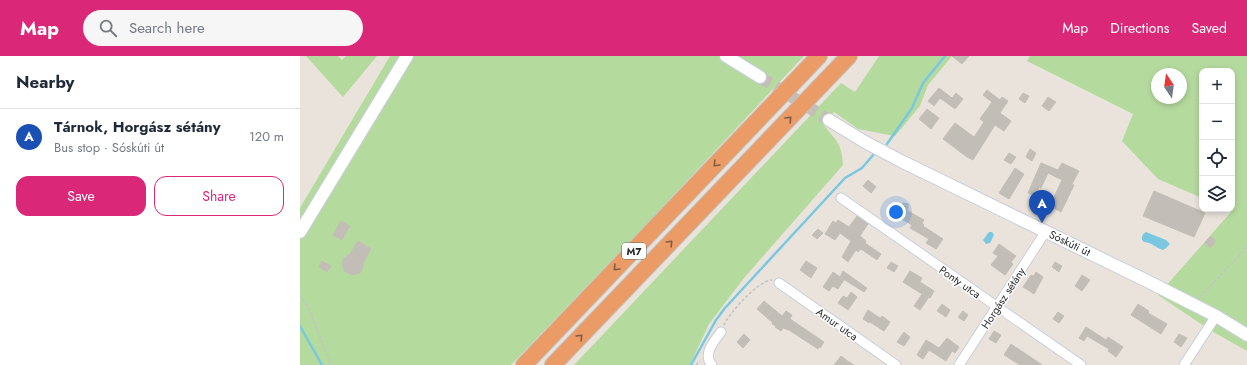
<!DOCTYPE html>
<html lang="en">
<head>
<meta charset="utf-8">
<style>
  body { margin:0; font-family:Jost,sans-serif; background:#f6f6f7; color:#1f2937 }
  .controls { position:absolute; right:12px; top:12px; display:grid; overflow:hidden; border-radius:8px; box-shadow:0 2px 6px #0003 }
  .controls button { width:36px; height:36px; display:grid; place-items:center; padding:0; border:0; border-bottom:1px solid #e0e1e3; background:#fff; color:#1f2937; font:20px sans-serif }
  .compass { position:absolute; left:851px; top:12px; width:36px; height:36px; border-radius:50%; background:#fff; box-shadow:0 2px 6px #0003; rotate:347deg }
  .you { position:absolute; left:596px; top:156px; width:14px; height:14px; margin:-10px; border:3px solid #fff; border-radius:50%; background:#1a73e8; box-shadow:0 0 0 6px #1a73e833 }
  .badge { display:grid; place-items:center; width:26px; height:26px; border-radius:50%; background:#db2777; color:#fff; font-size:13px; font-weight:700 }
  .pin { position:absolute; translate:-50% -33px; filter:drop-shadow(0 1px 2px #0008) }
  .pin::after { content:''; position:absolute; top:21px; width:14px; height:12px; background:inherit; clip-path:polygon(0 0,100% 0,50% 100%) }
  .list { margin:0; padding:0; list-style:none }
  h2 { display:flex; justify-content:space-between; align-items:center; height:52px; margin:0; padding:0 16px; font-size:17px }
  h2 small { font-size:13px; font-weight:400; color:#747a83 }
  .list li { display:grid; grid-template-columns:26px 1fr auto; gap:12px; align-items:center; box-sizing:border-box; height:56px; padding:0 16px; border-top:1px solid #e0e1e3 }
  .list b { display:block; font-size:15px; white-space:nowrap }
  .list p { margin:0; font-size:13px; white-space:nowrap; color:#747a83 }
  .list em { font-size:13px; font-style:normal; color:#747a83 }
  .actions { display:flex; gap:8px; padding:12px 16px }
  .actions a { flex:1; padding:9px 0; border:1px solid #db2777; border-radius:12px; text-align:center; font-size:14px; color:#db2777 }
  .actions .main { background:#db2777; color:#fff }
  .icon { flex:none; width:22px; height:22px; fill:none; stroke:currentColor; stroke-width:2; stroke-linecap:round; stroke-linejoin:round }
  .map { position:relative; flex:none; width:947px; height:309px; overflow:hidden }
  header { display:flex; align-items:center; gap:24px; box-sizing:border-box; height:56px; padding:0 20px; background:#db2777; color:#fff }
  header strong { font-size:19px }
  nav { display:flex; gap:22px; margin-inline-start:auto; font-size:14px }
  .search { width:280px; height:36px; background:#f6f6f7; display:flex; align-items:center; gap:10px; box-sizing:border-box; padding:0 14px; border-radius:22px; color:#747a83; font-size:15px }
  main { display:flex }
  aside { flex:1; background:#fff }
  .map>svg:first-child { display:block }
  .green { fill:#b5da9e; fill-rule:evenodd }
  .water { fill:#7ac8e0 }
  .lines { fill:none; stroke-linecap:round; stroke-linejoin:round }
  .stream { stroke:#7ac8e0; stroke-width:2.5 }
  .building { fill:#c2beb7; stroke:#c4bfb6 }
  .secondary-tunnel { stroke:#c3beb8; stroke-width:12; stroke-dasharray:12 6; stroke-linecap:butt }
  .street-casing { stroke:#caced9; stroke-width:11 }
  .secondary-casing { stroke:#caced9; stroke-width:14 }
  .highway-casing { stroke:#c3c3c3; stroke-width:18 }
  .path { stroke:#c3c3c3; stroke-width:1.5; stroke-dasharray:3 2; stroke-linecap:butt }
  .street { stroke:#fff; stroke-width:9 }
  .secondary { stroke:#fff; stroke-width:12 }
  .highway { stroke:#eb9b65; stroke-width:16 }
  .oneway { stroke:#805c44 }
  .labels { text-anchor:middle; stroke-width:3; stroke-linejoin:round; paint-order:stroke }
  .shield { fill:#fff; stroke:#696969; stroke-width:1 }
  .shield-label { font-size:10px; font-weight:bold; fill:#292929 }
  .street-label { font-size:11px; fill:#292929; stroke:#fff }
</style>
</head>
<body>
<header>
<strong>Map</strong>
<div class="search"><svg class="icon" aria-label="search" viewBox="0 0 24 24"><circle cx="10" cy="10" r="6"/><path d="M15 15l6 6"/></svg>Search here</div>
<nav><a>Map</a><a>Directions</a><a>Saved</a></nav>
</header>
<main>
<aside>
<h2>Nearby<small></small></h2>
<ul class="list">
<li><span class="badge" style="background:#1a4fb4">A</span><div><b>Tárnok, Horgász sétány</b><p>Bus stop · Sóskúti út</p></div><em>120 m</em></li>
</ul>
<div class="actions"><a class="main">Save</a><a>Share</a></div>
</aside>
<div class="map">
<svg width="947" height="309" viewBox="0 0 947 309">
  <rect width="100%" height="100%" fill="#e9e3dc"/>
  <g class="green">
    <path d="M6,0h32l4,4 4,-4h31l-34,41z"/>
    <path d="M90,0h414l-162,173 -131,136h-211v-157z"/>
    <path d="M579,0h73l-24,29 -8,21 -25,30 -37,-7 -24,-17 -11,12c12,16 19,18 20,41l-99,113 -35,46 -19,41h-116l267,-282 14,9z"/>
    <path d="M730,0h217v295l-37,-21 -52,-35 73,-83 -5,-3h6v-138h-30v127l-44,-19 -36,-38 11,-27 -106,-53zM857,18h24v24h-24z"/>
  </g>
  <g class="water">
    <path d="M689,176h3l2,3 -4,8 -4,1 -3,-4z"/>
    <path d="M846,176l20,8 4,4 -4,4 -3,2c-7,-2 -12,-8 -19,-8 -4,-3 -2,-8 2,-10z"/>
  </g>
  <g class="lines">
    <g class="stream">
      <path d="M587,88l25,-36 11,-25 22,-27"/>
      <path d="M0,270l22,39"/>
      <path d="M391,309l25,-45 9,-12 120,-130 17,-10 12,-14"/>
    </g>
  </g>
  <g class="building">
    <path d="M652,0h17l-7,8z"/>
    <path d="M639,32l13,10 4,-5 7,6 -8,10 -15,-11 -6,8 -6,-5z"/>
    <path d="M687,34l13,10 2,-3 6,4 -8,12 11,8 -7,10 -9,-6 -22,35 -6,-3 -24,-18 12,-16 19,14 10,-15 -4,-3 12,-17 -9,-7z"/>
    <path d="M723,37l6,3 -4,7 -6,-4z"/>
    <path d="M748,41l8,5 -7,9 -7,-5z"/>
    <path d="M627,53l12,9 -8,11 -12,-10z"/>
    <path d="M730,93l6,4 -4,8 -6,-4z"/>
    <path d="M709,97l7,4 -5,7 -7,-4z"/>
    <path d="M741,107l17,7 4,-7 17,8 -7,13 2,1 -13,27 -11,-6 12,-26 -14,-7 -7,15 -2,-1 -4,9 -7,-3z"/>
    <path d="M715,112l9,6 -15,25 -10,-6z"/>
    <path d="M568,124l8,7 -5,6 -8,-7z"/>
    <path d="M854,135l51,22 -11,24 -51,-21z"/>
    <path d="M603,147l5,1v7l16,9 -2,3 2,2 -1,1 20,13 -7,10 -10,-6 3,-4 -19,-11 2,-3 -17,-10z"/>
    <path d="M557,160l11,8 -8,12 6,5 -1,2 16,11 -4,6 -16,-11 -3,3 -2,-2 -8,12 -6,-5 9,-16 -11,-8 -5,7 -10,-6 8,-13 3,2 2,-3 11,7z"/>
    <path d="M41,165l9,5 -8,14 -9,-5z"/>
    <path d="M518,173l5,4 -6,6 -5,-4z"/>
    <path d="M911,180l5,5 -6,7 -5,-6z"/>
    <path d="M58,185l13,8 -7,12 -2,9 -2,3 -8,2 -8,-4 -2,-8 2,-5 6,-4z"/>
    <path d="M699,188l17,12 -5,6 2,2 -8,11 -14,-10 7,-9 -5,-3z"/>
    <path d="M22,205l9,5 -4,6 -8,-5z"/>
    <path d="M506,205l11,7 -6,10 -11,-8z"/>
    <path d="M591,206l7,4 -4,6 -7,-4z"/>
    <path d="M755,206l7,4 -3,6 -7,-5z"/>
    <path d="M543,215l24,17 -3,4 -24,-15z"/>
    <path d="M610,215l12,7 -2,4 14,9 -4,7 -1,-1 -9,13 -6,-4 8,-12 -19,-12z"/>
    <path d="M533,216l11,8 -6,9 -5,-3 -4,5 -6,-4z"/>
    <path d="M736,216l7,5 -9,17 -11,-7 8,-12 3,1z"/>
    <path d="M782,219l8,5 -8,11 -7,-5z"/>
    <path d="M551,236l6,5 -9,13 -10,-7 5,-7 4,2z"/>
    <path d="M464,245l18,15 4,-5 6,4 -2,4 34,23 -4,6 -1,-1 -1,2 -29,-19 -6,-2 -2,3 -6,-4 1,-1 -4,-2 1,-1 -16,-14z"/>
    <path d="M642,248l8,6 -4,7 -9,-6z"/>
    <path d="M838,248l11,7 -1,2 19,11 -6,10 -30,-19z"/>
    <path d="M568,254l12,8 2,-2 8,6 -6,9 -14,-9 -1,1 -6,-4z"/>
    <path d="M663,255l5,4 -4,6 -6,-4z"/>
    <path d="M758,256l6,4 -5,7 -6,-4z"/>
    <path d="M786,271l20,13 2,-3 15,10 -7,10 -8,-6 1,-2 -22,-13 -3,5 -5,-3z"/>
    <path d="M694,275l7,4 -5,8 -7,-4z"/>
    <path d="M604,276l6,5 -6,9 -7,-4z"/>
    <path d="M444,278l6,6 -7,8 -6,-6z"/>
    <path d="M879,278l8,4 -6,9 -7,-5z"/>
    <path d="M647,282l12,9 -4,6 -3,-2 -6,10 -17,-11 -6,9 -6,-4 9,-15 13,8z"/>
    <path d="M711,288l21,14 10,7h-22l-16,-10z"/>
    <path d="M541,300l5,4 8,5h-20z"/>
  </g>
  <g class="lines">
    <path class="secondary-tunnel" d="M460,21l69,43"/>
    <g class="street-casing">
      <g id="street">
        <path d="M541,142l240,167"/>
        <path d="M479,227l117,82"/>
        <path d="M412,309c-10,-10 2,-24 9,-33"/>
        <path d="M659,309l87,-134"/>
        <path d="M884,309l32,-49"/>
      </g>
    </g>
    <g class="secondary-casing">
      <g id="secondary">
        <path d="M426,0l34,21"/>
        <path d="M529,64l36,22 36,19 246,120 69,35 31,19"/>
        <path d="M0,176l107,-176"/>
      </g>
    </g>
    <g class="highway-casing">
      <g id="highway">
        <path d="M224,309l295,-309"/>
        <path d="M253,309l296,-309"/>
      </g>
    </g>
    <g class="path">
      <path d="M0,239l9,14 22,56"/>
      <path d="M900,241l47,-50"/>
      <path d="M424,269c5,-12 35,-45 48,-45"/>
      <path d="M396,309l4,-4"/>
    </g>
    <use href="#street" class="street"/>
    <use href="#secondary" class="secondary"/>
    <use href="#highway" class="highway"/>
  </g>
  <defs><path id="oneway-chevron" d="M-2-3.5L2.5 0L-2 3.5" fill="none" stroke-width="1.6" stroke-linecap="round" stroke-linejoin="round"/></defs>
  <g class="oneway">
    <use href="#oneway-chevron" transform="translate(489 63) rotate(-47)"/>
    <use href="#oneway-chevron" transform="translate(416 108) rotate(134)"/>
    <use href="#oneway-chevron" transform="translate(370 187) rotate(-46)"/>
    <use href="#oneway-chevron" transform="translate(316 212) rotate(134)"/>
    <use href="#oneway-chevron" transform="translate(280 281) rotate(-46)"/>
  </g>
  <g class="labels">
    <rect class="shield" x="322" y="187" width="24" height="16" rx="3"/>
    <g class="shield-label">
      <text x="334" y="199">M7</text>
    </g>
    <g class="street-label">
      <text transform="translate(770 187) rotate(26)" y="4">Sóskúti út</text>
      <text transform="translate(660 226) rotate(35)" y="4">Ponty utca</text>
      <text transform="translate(703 242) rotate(-57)" y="4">Horgász sétány</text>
      <text transform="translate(537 268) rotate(35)" y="4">Amur utca</text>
    </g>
  </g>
</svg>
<div class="controls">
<button>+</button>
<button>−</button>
<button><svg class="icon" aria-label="locate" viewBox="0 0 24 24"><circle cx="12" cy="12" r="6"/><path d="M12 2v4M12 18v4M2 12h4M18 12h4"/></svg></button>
<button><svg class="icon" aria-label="layers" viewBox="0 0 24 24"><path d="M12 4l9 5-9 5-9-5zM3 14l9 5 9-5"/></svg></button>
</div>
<svg class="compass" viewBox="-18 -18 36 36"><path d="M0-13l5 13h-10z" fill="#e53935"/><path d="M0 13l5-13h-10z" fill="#747a83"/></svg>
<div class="you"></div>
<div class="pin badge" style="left:742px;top:167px;background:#1a4fb4">A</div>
</div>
</main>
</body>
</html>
